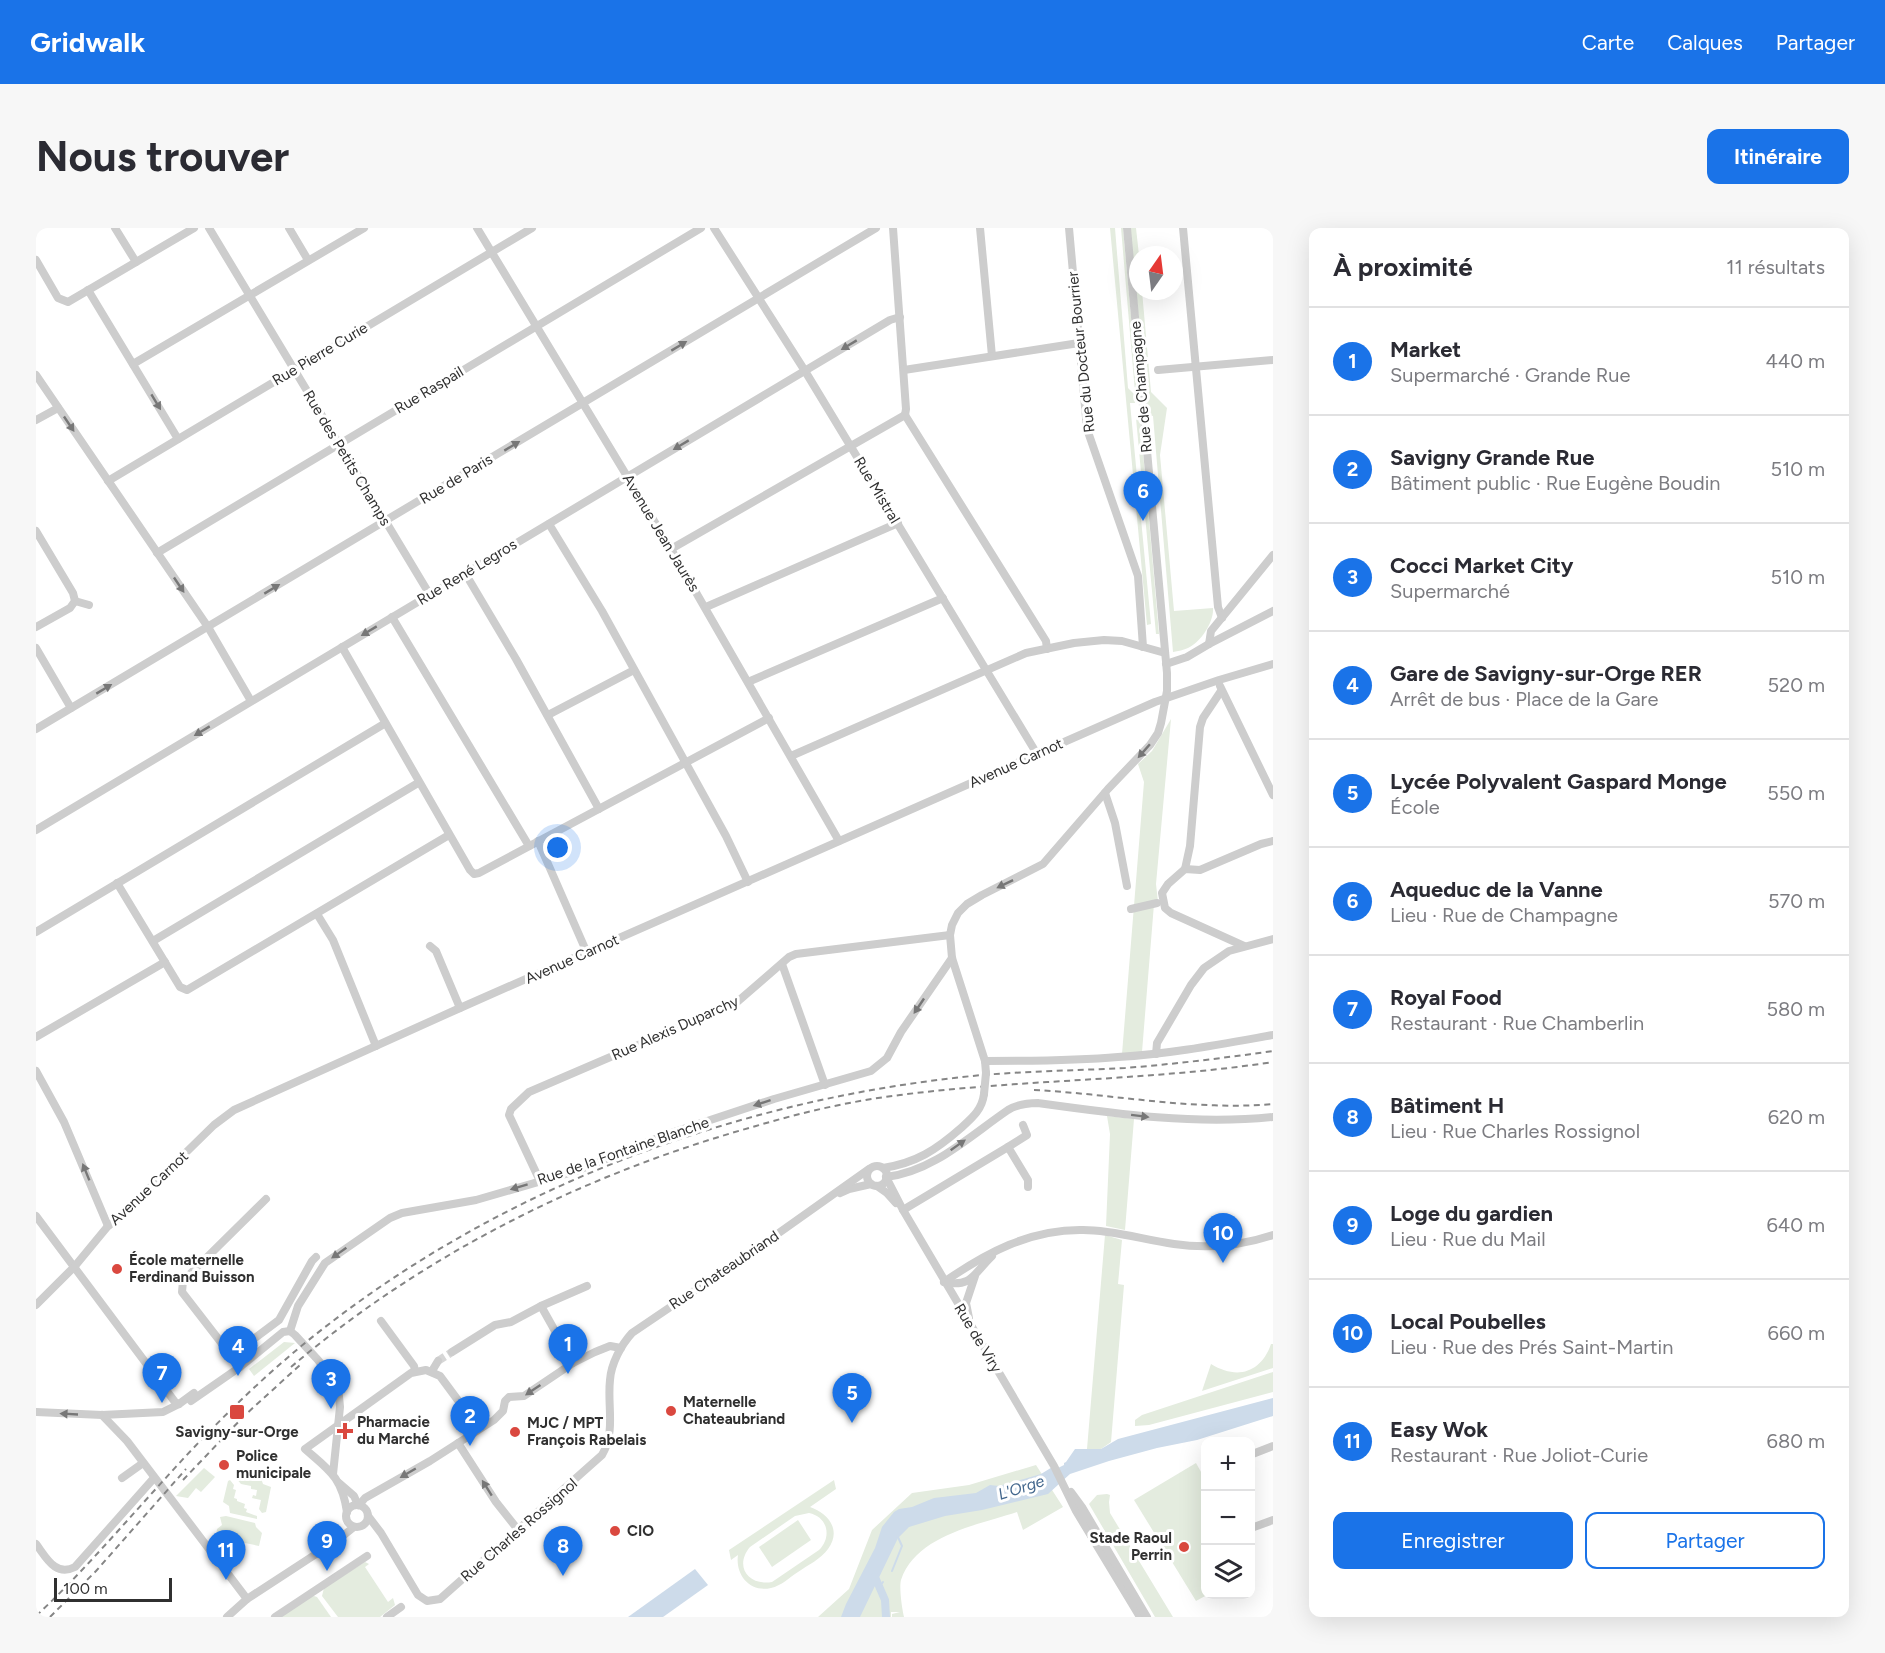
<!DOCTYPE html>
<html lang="fr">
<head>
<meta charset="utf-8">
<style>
  body { margin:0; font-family:Figtree,sans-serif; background:#f7f7f7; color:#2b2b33 }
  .controls { position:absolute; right:18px; bottom:18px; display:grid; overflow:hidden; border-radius:12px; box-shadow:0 6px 24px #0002 }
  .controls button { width:54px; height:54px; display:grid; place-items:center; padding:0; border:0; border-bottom:2px solid #e1e1e2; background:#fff; color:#2b2b33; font:30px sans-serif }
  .compass { position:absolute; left:1093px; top:18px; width:54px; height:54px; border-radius:50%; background:#fff; box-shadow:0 6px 24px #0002; rotate:14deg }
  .scale { position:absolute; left:18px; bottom:15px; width:118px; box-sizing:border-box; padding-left:6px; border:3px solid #303030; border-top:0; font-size:16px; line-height:21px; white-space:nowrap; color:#303030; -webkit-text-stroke:4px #fff; paint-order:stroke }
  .you { position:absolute; left:522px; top:620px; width:21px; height:21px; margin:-15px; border:4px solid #fff; border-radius:50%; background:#1a73e8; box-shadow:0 0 0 9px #1a73e833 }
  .badge { display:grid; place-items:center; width:39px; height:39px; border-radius:50%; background:#1a73e8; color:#fff; font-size:20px; font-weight:700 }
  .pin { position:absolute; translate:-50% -50px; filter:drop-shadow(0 2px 3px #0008) }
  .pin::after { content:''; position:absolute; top:32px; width:21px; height:18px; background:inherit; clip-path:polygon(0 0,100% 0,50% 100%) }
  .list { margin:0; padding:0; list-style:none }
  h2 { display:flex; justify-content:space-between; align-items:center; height:78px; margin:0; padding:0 24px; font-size:26px }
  h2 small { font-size:20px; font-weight:400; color:#7c7c81 }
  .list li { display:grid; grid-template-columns:39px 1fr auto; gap:18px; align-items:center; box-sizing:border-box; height:108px; padding:0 24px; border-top:2px solid #e1e1e2 }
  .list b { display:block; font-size:22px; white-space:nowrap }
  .list p { margin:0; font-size:20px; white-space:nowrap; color:#7c7c81 }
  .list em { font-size:20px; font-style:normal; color:#7c7c81 }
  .actions { display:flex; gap:12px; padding:18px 24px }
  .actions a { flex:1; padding:14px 0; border:2px solid #1a73e8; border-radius:12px; text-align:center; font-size:21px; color:#1a73e8 }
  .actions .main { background:#1a73e8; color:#fff }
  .icon { flex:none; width:33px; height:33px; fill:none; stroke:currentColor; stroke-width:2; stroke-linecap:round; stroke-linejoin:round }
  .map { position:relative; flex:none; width:1237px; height:1389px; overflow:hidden; border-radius:12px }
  header { display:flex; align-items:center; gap:36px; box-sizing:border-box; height:84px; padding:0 30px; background:#1a73e8; color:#fff }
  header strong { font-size:28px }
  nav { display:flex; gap:33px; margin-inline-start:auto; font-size:21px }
  .intro { display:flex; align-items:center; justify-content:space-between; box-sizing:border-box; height:144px; padding:0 36px }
  h1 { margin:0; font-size:42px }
  .button { padding:15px 27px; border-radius:12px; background:#1a73e8; color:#fff; font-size:21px; font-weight:700 }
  main { display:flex; gap:36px; padding:0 36px }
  aside { flex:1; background:#fff; border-radius:12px; box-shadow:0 6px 24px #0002 }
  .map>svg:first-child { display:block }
  .green { fill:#e4ecdf; fill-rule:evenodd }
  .water { fill:#cddbea }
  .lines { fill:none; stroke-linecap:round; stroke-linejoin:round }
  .stream { stroke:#cddbea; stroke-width:2 }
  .canal { stroke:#cddbea; stroke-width:8 }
  .minor-tunnel { stroke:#d6d6d6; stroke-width:8; stroke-dasharray:8 4; stroke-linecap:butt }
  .minor { stroke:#cdcdcd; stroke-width:8 }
  .rail { stroke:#858585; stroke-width:2; stroke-dasharray:6 4.5; stroke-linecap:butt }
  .minor-bridge { stroke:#cdcdcd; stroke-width:8 }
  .oneway { fill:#777 }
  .poi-dot { fill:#da483f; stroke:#fff; stroke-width:2 }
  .labels { text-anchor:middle; stroke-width:6; stroke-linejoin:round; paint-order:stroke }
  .street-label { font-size:15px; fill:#303030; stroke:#fff }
  .poi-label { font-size:15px; font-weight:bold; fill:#303030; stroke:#fff; text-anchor:start }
  .water-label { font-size:16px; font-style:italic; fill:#43678d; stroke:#fff }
</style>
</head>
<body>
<header>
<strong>Gridwalk</strong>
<nav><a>Carte</a><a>Calques</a><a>Partager</a></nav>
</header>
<div class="intro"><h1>Nous trouver</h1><a class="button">Itinéraire</a></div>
<main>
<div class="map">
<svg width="1237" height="1389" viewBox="0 0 1237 1389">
  <rect width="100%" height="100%" fill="#fff"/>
  <g class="green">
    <path d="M1074,0h5l13,160 6,6 1,9h-5l21,221 -4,1z"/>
    <path d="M1085,0h2l15,166 -3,-2z"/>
    <path d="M1094,0h6l3,27 -1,36h4l9,101 16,16 -7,47 14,156 39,-3c1,14 -12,34 -25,40 -4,2 -10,3 -15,4l-20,-236 -5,-1z"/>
    <path d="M1100,190h4l19,216h-3z"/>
    <path d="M1135,491l-15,165 2,18 -4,2 -12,148 -20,2 22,-272 -6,-18 14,-13z"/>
    <path d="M1071,888l27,3 -9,111 -19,-4 4,-92z"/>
    <path d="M1069,1007l17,5 -4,44 6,1 -13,157 -10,7h-14z"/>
    <path d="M248,1114l11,1 -41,33 -5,-7z"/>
    <path d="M1235,1116h2v24l-71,23 9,-27c26,16 50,9 60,-20z"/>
    <path d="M1237,1144v20l-124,33 -14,1v-6l7,-5z"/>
    <path d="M1160,1235l9,16 1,115 1,1 -11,6 -62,-101z"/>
    <path d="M1000,1237l27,42 -40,23 -6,-18c-39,13 -101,23 -116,68 -2,8 1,29 3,37h-12v-3l8,-2h-9v5h-73l31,-28 23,-59 40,-37 57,-8z"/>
    <path d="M168,1240l11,9 -14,15 -5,-4 -8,10 -12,-2z"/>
    <path d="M202,1245l23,5 2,6 8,3 -5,25 -4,1 -3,-4 2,-9 -9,-2 1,-3 3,1 1,-6 -6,-1v-3l-10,-2 -6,-7z"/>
    <path d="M194,1252l4,5 -1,4 3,1 -2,8 3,1v2l8,3 -1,4 3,1 -1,3 11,4v3l-27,-6 -1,-7 -6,-4 5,-21z"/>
    <path d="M798,1252l2,9 -26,18c18,6 32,23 18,42 -7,10 -20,16 -30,23 -8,5 -17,14 -27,16 -21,5 -36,-13 -33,-33l-7,5 -2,-10zM773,1285c19,4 23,24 10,37l-47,32c-24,4 -38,-16 -22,-35l45,-31z"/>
    <path d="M1071,1266l3,1 -1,7 1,11 63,104h-18l-66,-113 8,-9z"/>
    <path d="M190,1288l29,7 1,4 6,6 -3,13 -43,-9 1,-8 5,-4 -2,-8z"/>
    <path d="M762,1292l13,20 -39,27 -13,-20z"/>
    <path d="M329,1334l4,2 -4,3 23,35 5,-4 2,7 -15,12h-42l-16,-21 2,-8z"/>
    <path d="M278,1368l3,1 14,20h-50l28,-20z"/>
  </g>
  <g class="water">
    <path d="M1237,1170v18l-76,24 -40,8 -48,13 -39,13 -22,20 -66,16 -37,6 -36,11 -11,11 -38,79h-19l5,-13 29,-56 7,-21 12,-15 5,-3 13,-2 22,-9 42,-5 14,-8 9,1 42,-12 13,-8 2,3 8,-4v-2l2,-1 9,-13h26l17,-10z"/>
    <path d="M659,1341l13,16 -45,32h-35z"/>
  </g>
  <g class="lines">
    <g class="stream">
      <path d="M856,1343l10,-25 -5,-11"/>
      <path d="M844,1358l3,-4"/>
    </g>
    <path class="canal" d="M839,1349l10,23 1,17"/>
    <path class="minor-tunnel" d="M402,1133l14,-9"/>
    <g class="minor">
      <path d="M79,0l21,34"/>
      <path d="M173,0l221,367"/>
      <path d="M253,0l19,32"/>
      <path d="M441,0l194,321 168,292"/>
      <path d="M678,0l91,143 232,383"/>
      <path d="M857,0l13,181 -1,6"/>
      <path d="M944,0l12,128"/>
      <path d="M1033,0l18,201 51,147 5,71"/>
      <path d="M1147,0l35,379 4,11"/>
      <path d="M0,32l22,38 10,4 126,-74"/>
      <path d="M52,62l90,149"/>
      <path d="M97,136l231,-136"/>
      <path d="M868,142l175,-27"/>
      <path d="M1122,142l115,-10"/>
      <path d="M0,147l172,252 43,74"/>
      <path d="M869,187l141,226 1,8"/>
      <path d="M0,192l22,-12"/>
      <path d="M72,253l424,-253"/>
      <path d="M513,296l53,87 124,225 22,46"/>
      <path d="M0,303l37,62 2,8 -5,7 -34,19"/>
      <path d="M635,321l234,-134"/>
      <path d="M121,325l544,-325"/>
      <path d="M429,345l51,86 83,150"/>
      <path d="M39,373l14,4"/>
      <path d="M670,379l192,-84"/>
      <path d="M356,389l137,229"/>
      <path d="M1173,416l2,-13 62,-76"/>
      <path d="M306,419l128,223 4,4 5,-1 290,-155"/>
      <path d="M0,420l35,60"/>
      <path d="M1130,436l21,-7 22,-13 64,-33"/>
      <path d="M712,454l195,-84"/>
      <path d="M1184,458l53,109"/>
      <path d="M512,487l86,-45"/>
      <path d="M0,501l840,-501"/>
      <path d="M755,528l235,-103 48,-10 30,-3 18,1 43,12"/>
      <path d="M1069,565l10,30 12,63"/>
      <path d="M0,602l854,-510 10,-3"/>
      <path d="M502,613l49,112"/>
      <path d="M1149,641l5,-23 10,-119 3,-9 18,-27"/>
      <path d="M81,655l63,104 7,3 262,-155"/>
      <path d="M1095,681l26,-6"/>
      <path d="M281,686l16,26 43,106"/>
      <path d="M0,704l348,-208"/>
      <path d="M117,713l265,-158"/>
      <path d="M394,718l6,5 24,57"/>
      <path d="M1208,718l-73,-33 -6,-5 -3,-15 6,-9 17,-15 15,1 61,-26 12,-3"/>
      <path d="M746,736l43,121"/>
      <path d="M0,809l129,-75"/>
      <path d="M1120,826l1,-11 34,-58 13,-17 25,-17 44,-12"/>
      <path d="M949,833c44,0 89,0 133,-4 52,-3 104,-13 155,-22"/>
      <path d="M0,843l28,51 44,104"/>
      <path d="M950,845l-1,-12 -33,-103 -2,-23 2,-10 6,-12 9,-9 15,-9 61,-31 65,-75 42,-44 8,-12 3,-10 6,-32v-18l-40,-445"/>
      <path d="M972,919l19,-12 -4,-10"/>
      <circle cx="841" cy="948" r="10"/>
      <path d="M847,940c33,-5 53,-18 78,-40 11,-10 21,-18 23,-34"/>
      <path d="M850,949l17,33 151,256 22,45 64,106"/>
      <path d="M850,949c47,-5 85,-42 122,-67 10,-6 19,-7 30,-7 79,11 156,22 235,14"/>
      <path d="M504,953l-31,-66 2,-6 18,-17 207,-89 53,-46 7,-3 154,-19"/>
      <path d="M841,958l10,7 9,10"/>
      <path d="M804,965l9,-4 22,-5"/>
      <path d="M867,982l105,-63 20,33v7"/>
      <path d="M0,988l139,186 4,2"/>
      <path d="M908,1054c42,-29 86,-53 139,-52 31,0 61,10 91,14 34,5 66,2 99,-9"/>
      <path d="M908,1054c28,6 30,-9 48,-26"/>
      <path d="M0,1077l39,-39 33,-40 11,-8 95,-93 20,-15 226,-102 695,-306 64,-22 54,-16"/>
      <path d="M505,1078l32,57"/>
      <path d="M933,1090l-3,-15 9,-27"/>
      <path d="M345,1093l33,45 1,5"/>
      <path d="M254,1103l8,-25 27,-43 65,-45 12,-5 74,-13 100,-29 92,-37 106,-35 97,-28 16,-13 14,-26 51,-74"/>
      <path d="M254,1103l5,4 23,25 20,26 2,21 -7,67"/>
      <path d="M416,1124l43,-27 16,-3 30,-16 46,-20"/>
      <path d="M195,1128l48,-36 33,-59 4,-4"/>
      <path d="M204,1139l-58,-75 1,-11 83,-82"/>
      <path d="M396,1143l6,-10"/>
      <path d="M155,1173l49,-34 43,-35 7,-1"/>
      <path d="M0,1184l66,3 61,-3 16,-8 15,-11"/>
      <path d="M66,1187l25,26 120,158"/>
      <path d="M422,1215l38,59 23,29"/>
      <path d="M1214,1227l23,-9"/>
      <path d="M86,1250l21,-15"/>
      <path d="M303,1255l15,13 4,9"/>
      <path d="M1035,1264l11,15 65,110"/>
      <path d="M323,1277l6,-7 65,-37 64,-41 9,-9 2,-10 4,-4 15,-1 49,-33 22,-11 15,-6 11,2"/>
      <circle cx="321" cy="1288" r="11"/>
      <path d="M311,1284c-5,-35 -18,-42 -42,-63l106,-76 15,-3 14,6 37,50"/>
      <path d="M332,1288l13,17 37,62 9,6 13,-2 162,-144c14,-24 5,-49 8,-75 1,-16 11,-35 22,-47l127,-86 110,-78"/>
      <path d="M1218,1299l19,-7"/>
      <path d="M0,1316c10,13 19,33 39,23l79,-89"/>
      <path d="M191,1389l20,-18 92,-60 15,-12"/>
      <path d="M239,1389l92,-61"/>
      <path d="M351,1389l14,-10"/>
    </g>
    <g class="rail">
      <path d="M998,862c80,4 159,21 239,14"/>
      <path d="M255,1139c134,-114 296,-194 465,-241 47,-14 95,-25 144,-31 124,-16 249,-14 373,-33"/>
      <path d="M147,1252l61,-64 56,-51"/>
      <path d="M0,1388c45,-42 85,-89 127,-135 44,-49 91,-96 142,-138 184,-150 415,-238 649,-265 57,-7 114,-7 171,-10 50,-4 99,-10 148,-17"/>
      <path d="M14,1389l46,-46 90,-102"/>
    </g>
    <path class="minor-bridge" d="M948,866l2,-21"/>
  </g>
  <defs><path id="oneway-solid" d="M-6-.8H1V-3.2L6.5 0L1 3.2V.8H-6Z" transform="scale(1.5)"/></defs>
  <g class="oneway">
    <use href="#oneway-solid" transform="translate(813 117) rotate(149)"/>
    <use href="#oneway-solid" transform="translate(643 118) rotate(-31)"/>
    <use href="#oneway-solid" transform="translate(120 174) rotate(59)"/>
    <use href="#oneway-solid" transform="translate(33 196) rotate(56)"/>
    <use href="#oneway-solid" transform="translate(645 217) rotate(149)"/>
    <use href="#oneway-solid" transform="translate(476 218) rotate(-31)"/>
    <use href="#oneway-solid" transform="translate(143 357) rotate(56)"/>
    <use href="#oneway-solid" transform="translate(236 361) rotate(-31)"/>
    <use href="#oneway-solid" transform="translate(333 403) rotate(149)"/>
    <use href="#oneway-solid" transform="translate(68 461) rotate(-31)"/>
    <use href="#oneway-solid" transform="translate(166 503) rotate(149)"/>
    <use href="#oneway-solid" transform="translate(1108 523) rotate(131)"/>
    <use href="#oneway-solid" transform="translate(969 656) rotate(154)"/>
    <use href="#oneway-solid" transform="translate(883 778) rotate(124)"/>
    <use href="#oneway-solid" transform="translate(726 875) rotate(162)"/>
    <use href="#oneway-solid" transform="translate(1104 888) rotate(7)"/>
    <use href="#oneway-solid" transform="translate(922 917) rotate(-35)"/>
    <use href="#oneway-solid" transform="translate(50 944) rotate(-112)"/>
    <use href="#oneway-solid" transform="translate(483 959) rotate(163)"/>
    <use href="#oneway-solid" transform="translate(303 1025) rotate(145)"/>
    <use href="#oneway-solid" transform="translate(497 1162) rotate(146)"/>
    <use href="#oneway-solid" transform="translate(33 1186) rotate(-177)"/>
    <use href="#oneway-solid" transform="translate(372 1245) rotate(150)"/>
    <use href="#oneway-solid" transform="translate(451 1260) rotate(-122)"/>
  </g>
  <g class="poi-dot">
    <circle cx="81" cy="1041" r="6"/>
    <circle cx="635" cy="1183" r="6"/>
    <rect x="193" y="1176" width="16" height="16" rx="3"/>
    <path d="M306 1194h6v6h6v6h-6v6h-6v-6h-6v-6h6z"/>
    <circle cx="479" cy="1204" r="6"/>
    <circle cx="188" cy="1237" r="6"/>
    <circle cx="579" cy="1303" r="6"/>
    <circle cx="1148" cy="1319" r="6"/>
  </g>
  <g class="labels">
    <g class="street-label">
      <text transform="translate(1045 124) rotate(-96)" y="5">Rue du Docteur Bourrier</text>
      <text transform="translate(284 126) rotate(-31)" y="5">Rue Pierre Curie</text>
      <text transform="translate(1105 159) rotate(-95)" y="5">Rue de Champagne</text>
      <text transform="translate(393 162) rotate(-31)" y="5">Rue Raspail</text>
      <text transform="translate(311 230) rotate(59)" y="5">Rue des Petits Champs</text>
      <text transform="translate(420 251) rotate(-31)" y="5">Rue de Paris</text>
      <text transform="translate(841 262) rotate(59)" y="5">Rue Mistral</text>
      <text transform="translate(625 305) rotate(59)" y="5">Avenue Jean Jaurès</text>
      <text transform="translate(431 344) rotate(-31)" y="5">Rue René Legros</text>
      <text transform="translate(980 535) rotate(-24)" y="5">Avenue Carnot</text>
      <text transform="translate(536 731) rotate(-24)" y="5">Avenue Carnot</text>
      <text transform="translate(639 800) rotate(-24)" y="5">Rue Alexis Duparchy</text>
      <text transform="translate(587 923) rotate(-19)" y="5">Rue de la Fontaine Blanche</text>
      <text transform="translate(113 960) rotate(-43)" y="5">Avenue Carnot</text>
      <text transform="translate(688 1042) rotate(-34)" y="5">Rue Chateaubriand</text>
      <text transform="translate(942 1110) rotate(59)" y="5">Rue de Viry</text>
      <text transform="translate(483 1302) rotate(-41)" y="5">Rue Charles Rossignol</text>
    </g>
    <g class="poi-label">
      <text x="93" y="1037">École maternelle<tspan x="93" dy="17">Ferdinand Buisson</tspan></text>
      <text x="647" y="1179">Maternelle<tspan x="647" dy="17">Chateaubriand</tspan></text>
      <text x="321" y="1199">Pharmacie<tspan x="321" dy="17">du Marché</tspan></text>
      <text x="491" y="1200">MJC / MPT<tspan x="491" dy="17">François Rabelais</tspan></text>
      <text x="201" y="1209" text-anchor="middle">Savigny-sur-Orge</text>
      <text x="200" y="1233">Police<tspan x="200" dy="17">municipale</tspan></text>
      <text x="591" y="1308">CIO</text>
      <text x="1136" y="1315" text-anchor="end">Stade Raoul<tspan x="1136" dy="17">Perrin</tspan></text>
    </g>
    <g class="water-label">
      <text transform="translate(985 1259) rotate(-18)" y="6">L'Orge</text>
    </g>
  </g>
</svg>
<div class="controls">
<button>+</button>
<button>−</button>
<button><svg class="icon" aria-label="layers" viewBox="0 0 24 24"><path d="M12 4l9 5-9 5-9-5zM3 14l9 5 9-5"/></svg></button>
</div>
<svg class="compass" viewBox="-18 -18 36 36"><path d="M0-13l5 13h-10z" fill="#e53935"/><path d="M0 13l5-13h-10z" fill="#7c7c81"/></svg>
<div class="scale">100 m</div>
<div class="you"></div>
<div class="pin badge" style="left:532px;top:1146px">1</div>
<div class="pin badge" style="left:434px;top:1218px">2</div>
<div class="pin badge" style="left:295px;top:1181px">3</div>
<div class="pin badge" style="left:202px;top:1148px">4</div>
<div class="pin badge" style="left:816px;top:1195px">5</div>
<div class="pin badge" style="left:1107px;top:293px">6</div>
<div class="pin badge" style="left:126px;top:1175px">7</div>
<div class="pin badge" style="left:527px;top:1348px">8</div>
<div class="pin badge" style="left:291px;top:1343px">9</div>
<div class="pin badge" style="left:1187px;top:1035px">10</div>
<div class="pin badge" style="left:190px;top:1352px">11</div>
</div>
<aside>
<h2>À proximité<small>11 résultats</small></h2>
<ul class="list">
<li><span class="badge">1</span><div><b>Market</b><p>Supermarché · Grande Rue</p></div><em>440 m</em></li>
<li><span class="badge">2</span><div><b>Savigny Grande Rue</b><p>Bâtiment public · Rue Eugène Boudin</p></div><em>510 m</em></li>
<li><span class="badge">3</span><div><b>Cocci Market City</b><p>Supermarché</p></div><em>510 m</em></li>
<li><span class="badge">4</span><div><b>Gare de Savigny-sur-Orge RER</b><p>Arrêt de bus · Place de la Gare</p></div><em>520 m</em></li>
<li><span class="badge">5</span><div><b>Lycée Polyvalent Gaspard Monge</b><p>École</p></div><em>550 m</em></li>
<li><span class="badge">6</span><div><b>Aqueduc de la Vanne</b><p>Lieu · Rue de Champagne</p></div><em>570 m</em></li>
<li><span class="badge">7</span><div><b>Royal Food</b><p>Restaurant · Rue Chamberlin</p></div><em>580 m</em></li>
<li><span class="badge">8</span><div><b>Bâtiment H</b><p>Lieu · Rue Charles Rossignol</p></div><em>620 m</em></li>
<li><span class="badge">9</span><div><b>Loge du gardien</b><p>Lieu · Rue du Mail</p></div><em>640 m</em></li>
<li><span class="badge">10</span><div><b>Local Poubelles</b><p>Lieu · Rue des Prés Saint-Martin</p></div><em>660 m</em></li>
<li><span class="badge">11</span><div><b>Easy Wok</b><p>Restaurant · Rue Joliot-Curie</p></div><em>680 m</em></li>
</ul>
<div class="actions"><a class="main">Enregistrer</a><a>Partager</a></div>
</aside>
</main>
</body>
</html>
